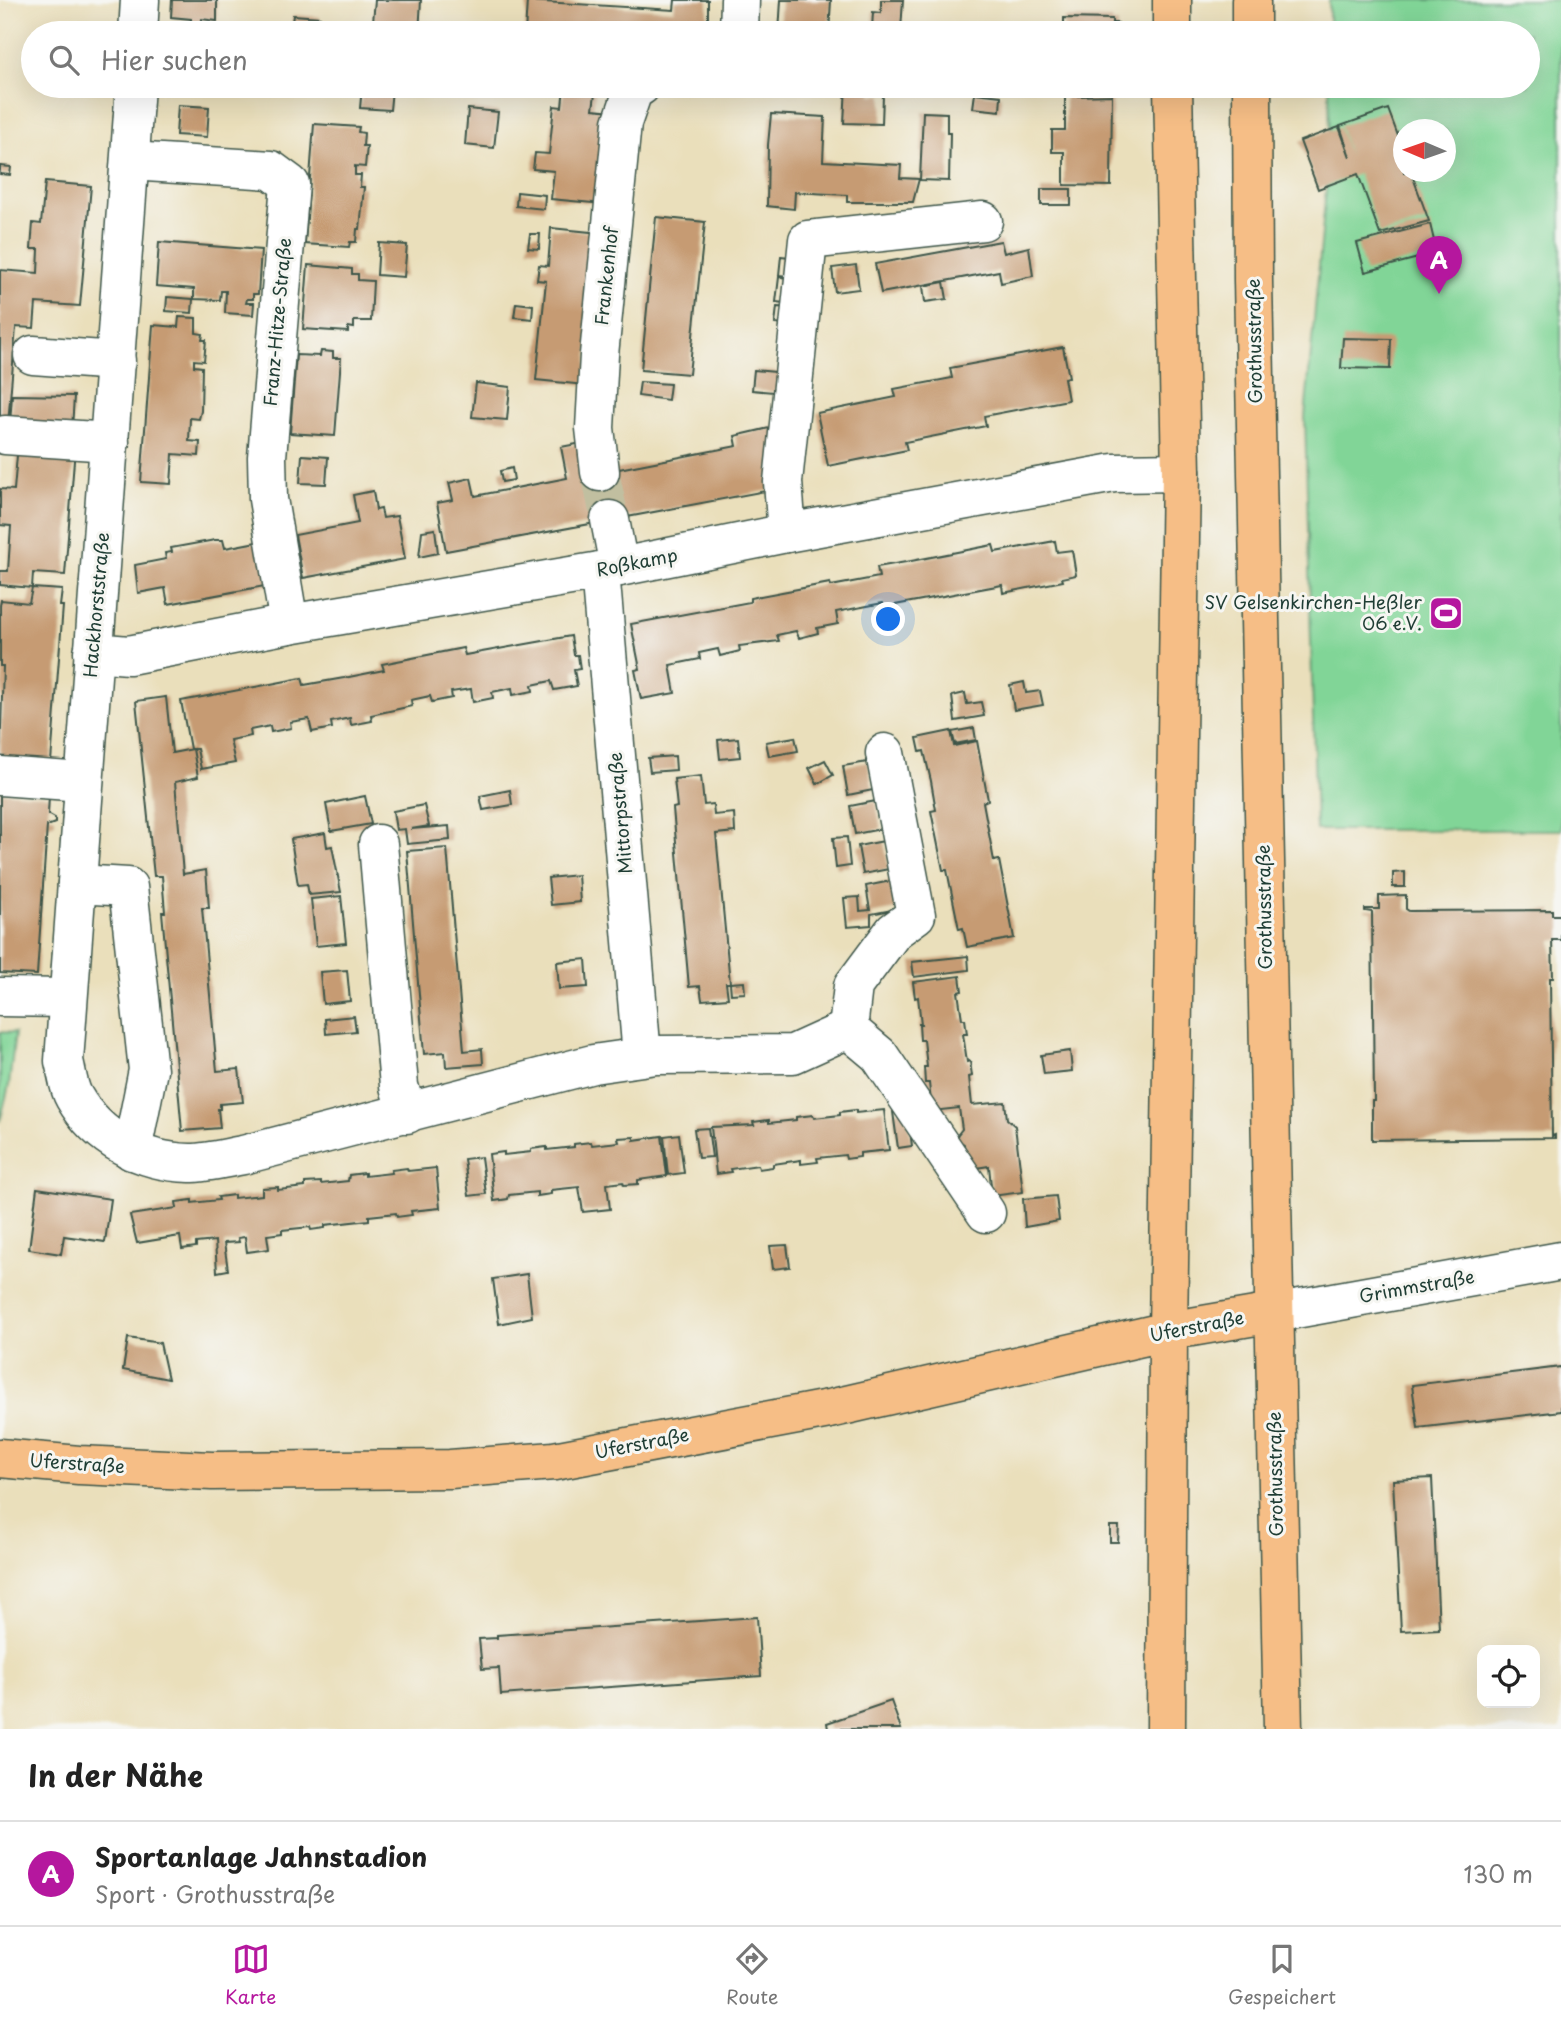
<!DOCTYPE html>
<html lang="de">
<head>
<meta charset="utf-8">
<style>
  body { margin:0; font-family:"Playpen Sans",sans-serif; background:#f6f6f6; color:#222 }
  .controls { position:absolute; right:21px; bottom:21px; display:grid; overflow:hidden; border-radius:14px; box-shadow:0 7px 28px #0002 }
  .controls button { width:63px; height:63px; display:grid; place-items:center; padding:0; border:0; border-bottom:2px solid #e0e0e0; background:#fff; color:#222; font:35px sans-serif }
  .compass { position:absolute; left:1393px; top:119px; width:63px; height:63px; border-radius:50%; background:#fff; box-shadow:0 7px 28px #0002; rotate:272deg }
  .you { position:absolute; left:889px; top:620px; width:24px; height:24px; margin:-18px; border:5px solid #fff; border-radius:50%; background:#1a73e8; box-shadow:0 0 0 10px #1a73e833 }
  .badge { display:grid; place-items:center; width:46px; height:46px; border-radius:50%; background:#b5179e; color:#fff; font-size:23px; font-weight:700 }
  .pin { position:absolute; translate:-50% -58px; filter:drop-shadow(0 2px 4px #0008) }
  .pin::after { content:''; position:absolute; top:37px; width:24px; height:21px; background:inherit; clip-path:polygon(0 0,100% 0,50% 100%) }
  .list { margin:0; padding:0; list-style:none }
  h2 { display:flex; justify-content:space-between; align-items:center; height:91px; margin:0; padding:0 28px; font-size:30px }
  h2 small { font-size:23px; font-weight:400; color:#767676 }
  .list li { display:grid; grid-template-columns:46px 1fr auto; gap:21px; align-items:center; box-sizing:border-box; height:105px; padding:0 28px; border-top:2px solid #e0e0e0 }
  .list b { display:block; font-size:26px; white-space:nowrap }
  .list p { margin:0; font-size:23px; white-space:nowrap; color:#767676 }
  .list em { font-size:23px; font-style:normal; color:#767676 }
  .icon { flex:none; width:38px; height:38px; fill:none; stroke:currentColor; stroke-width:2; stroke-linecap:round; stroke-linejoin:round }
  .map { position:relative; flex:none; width:1561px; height:1729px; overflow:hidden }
  .search { position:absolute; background:#fff; box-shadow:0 7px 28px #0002; left:21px; right:21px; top:21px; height:77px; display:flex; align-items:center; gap:18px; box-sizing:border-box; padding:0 24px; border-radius:38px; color:#767676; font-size:26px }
  .sheet { height:196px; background:#fff }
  nav { display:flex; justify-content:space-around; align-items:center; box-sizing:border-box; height:98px; border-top:2px solid #e0e0e0; background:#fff; font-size:19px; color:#767676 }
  nav a { display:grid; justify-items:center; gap:4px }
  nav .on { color:#b5179e }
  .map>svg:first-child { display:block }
  .green { fill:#81d597; stroke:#508966; stroke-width:2; fill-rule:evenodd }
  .building { fill:#c69b73 }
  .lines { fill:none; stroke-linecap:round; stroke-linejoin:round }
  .minor-tunnel { stroke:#c1bfa0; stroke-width:38; stroke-dasharray:38 19; stroke-linecap:butt }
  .minor-casing { stroke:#3d5548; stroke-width:41 }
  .major-casing { stroke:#3d5548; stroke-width:41 }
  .minor { stroke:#fff; stroke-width:38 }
  .major { stroke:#f6be86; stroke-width:38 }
  .labels { text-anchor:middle; stroke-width:6; stroke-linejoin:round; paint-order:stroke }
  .street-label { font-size:18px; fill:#1f3d34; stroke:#f6f6f2 }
  .poi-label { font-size:18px; fill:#1f3d34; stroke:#f6f6f2; text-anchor:end }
</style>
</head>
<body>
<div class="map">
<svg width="1561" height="1729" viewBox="0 0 1561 1729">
  <rect width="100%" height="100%" fill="#f6f6f2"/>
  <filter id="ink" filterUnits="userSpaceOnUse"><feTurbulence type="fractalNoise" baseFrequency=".0143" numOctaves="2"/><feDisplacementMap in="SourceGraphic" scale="14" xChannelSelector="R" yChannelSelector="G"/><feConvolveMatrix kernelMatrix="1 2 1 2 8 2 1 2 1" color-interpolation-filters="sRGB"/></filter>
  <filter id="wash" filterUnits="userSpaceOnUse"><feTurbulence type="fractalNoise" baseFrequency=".00686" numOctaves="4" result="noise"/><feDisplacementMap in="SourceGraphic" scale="28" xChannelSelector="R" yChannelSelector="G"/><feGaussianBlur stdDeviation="1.57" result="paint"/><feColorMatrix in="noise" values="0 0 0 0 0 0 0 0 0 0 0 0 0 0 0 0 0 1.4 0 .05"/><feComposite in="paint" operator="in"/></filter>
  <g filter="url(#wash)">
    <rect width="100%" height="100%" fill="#eadfbb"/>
    <g class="green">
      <path d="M1329,0h232v830h-245l-11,-413 25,-271 -1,-60h199v-53h-199zM1404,130h42v42h-42z"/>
      <path d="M0,1032l15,1 -6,52 -9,37z"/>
    </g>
    <g id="blocks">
      <g class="building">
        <path d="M172,0h45v21l-15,-2 -1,6 -10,-1v-5l-20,-2z"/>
        <path d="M375,0h46l-2,33h-47z"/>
        <path d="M675,0h33v33h-183l2,-32 147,9z"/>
        <path d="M781,0h50l-2,33h-50z"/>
        <path d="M881,0h22l-2,30 -29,-1 1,-17 8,1z"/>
        <path d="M293,15l27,2 -1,8h8v8h-93v-5l14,1v-3l43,3z"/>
        <path d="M1064,18l48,1v4h6v10h-54z"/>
        <path d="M970,26l26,3 -1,4h-26z"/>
        <path d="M564,86h32l-3,23 19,2 -9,93 -52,-5 3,-28 -21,-2 2,-16 14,1 5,-48 8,1z"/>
        <path d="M846,86h26l-1,9h12l-1,29 -38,-1z"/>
        <path d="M1049,86h29v10l34,-1 -1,91 -47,-1v-33h-12v-22h13v-34h-7v-4h-9z"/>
        <path d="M362,87l30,2 -2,21 -30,-2z"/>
        <path d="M975,93l26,3 -1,15 -27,-3z"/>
        <path d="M178,105l31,2 -2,30 -31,-2z"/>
        <path d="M468,109l30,3 -4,36 -29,-3z"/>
        <path d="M1388,109l16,43v20h7l18,49 -49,13 -22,-60 -40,15 -18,-48 39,-14 11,30 -10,-31z"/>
        <path d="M923,112l24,1v20h3l-1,48 -29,-1z"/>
        <path d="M771,114l54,3 -2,44 78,4 -1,13 19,1 -6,23h-66v-7l-52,-3 -1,17 -27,-3 1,-61z"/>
        <path d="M314,124l45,3 -1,5 6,1 -1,13h4l-2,21 -10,-1v9h6l-1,12h4l-4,42h-3l-1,13h-6l-1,5 -44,-3z"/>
        <path d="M0,166l11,1 -1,8 -10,-1z"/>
        <path d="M45,182l46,4 -11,120 -44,-3 -2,25 -18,-1 -8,97h-8v-154l38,3 1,-24h-8l2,-26 8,1z"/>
        <rect x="1041" y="189" width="30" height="16"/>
        <path d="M517,192l28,3 -1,14 -28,-3z"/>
        <path d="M656,217l49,5 -16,152 -48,-4z"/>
        <path d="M1430,224l7,29 -72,19 -8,-29z"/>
        <path d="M551,228l49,5 -15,152 -49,-5 10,-99 -9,-1 2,-15 9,1z"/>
        <path d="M530,234h10l-1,15 -11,-1z"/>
        <path d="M1001,241l3,12 25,-6 4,29 -32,7 -2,-12 -118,22 -6,-29z"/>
        <path d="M159,242l102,8 -3,44h-5v5h-6l-1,4h8l-1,12 -28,-2 1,-22h-5l-1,9 -26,-1v-10l-38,-3z"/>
        <path d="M379,243l28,2 -3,32 -27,-2z"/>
        <path d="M781,256l16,2 -1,19 -17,-2z"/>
        <path d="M308,265l44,4v5h6v6l15,1 -2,40h-17v7l-6,-1v5l-45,-3z"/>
        <path d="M856,265l3,24 -24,3 -3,-24z"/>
        <path d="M779,277l16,1 -2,26 -17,-2z"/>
        <path d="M944,282l3,17 -22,3 -2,-16z"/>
        <path d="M167,297l26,2 -1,14 -26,-2z"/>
        <path d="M516,303l17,2 -1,14 -18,-2z"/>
        <path d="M777,307l15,1 -1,18 -16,-2z"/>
        <path d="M179,317l17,1v15l7,1 -1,6h4l-2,21 -10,-1v6l8,1 -1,44 -2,8 -9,-1 -1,23 11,1 -1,14 -26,-2 -2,30 -30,-2 12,-157 25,2z"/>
        <path d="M1343,338l48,1 -1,30 -49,-1z"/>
        <path d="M1063,347l6,30 -5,1 4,22 -84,16 2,10 -81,16 2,8 -79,16 -11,-53 79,-16 -2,-8 58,-11 -2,-10z"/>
        <path d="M321,351l12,1v6h8l-6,78 -45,-3 6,-78 24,1z"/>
        <path d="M754,370l32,3 -2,20 -32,-3z"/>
        <path d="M640,382l30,2 -2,16 -30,-4z"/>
        <path d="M476,383l34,4 -3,33 -35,-3z"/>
        <path d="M12,395l62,1 -2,33 -62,-5z"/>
        <path d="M778,426l-7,64 -325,61 -9,-48 16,-3 -4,-17 22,-5 4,18 92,-18 -6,-31 26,-5 6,32 144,-28 -2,-10z"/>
        <path d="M18,444l57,4 -10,127 -32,-2 -1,15 -32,-3v-14h8l3,-45 -11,-1v-36l14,1z"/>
        <path d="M302,455l26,2 -2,27 -26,-1z"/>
        <path d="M512,468l2,12 -12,2 -2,-11z"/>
        <path d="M373,491l3,19 5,-1 2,9 14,-2 8,43 -102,19 -8,-43 63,-12 -5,-28z"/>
        <path d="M435,529l3,24 -19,4 3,-26z"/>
        <path d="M215,540h8l2,8 37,-7 8,44 -102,19 -3,-16 -27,5 -3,-28 31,-6 -1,-6 7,-1 -1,-4z"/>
        <path d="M1055,541l2,11 15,-2 4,25 -14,3 1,3 -60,12 -1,-8 -118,22 -1,-4 -47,9 2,12 -21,4 1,5 -19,5 -3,-7 -19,4 2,6 -40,5 1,5 -20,5 -2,-7 -19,4 1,6 -30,6 5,28 -34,6 -6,-29 5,-1 -9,-45 119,-22v-4l80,-15 1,3 48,-9 -2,-10 29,-5 87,-17 2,7z"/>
        <path d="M32,588l30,2 -2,16h3l-12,156 -51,-4 3,-92h-3v-61l1,-5 28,3z"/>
        <path d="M571,636l3,19h4l2,14 -6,1 3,16 -23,4 -3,-9 -19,4 1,6 -20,4 -1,-7 -20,4 1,6 -20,4 -2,-13 -20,3 1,6 -20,4 -2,-6 -19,4 1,6 -41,9 1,6 -21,4 -1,-7 -19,4 1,6 -20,4 -3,-13 -19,3 1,6 -20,4 -1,-6 -20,4 1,6 -21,4 5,23 -34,6 -4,-20h-7l-9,-48 121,-23 2,7 40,-7 40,-8 -2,-6 81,-16 2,7z"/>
        <path d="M1024,682l2,11 14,-2 3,14 -29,5 -4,-25z"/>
        <path d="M965,693l2,11 14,-2 3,14 -29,5 -3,-25z"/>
        <path d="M166,697l6,56 21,-4 5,28 -23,5 8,92 23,-4 3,38h-7l15,163 22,-2 4,33 -23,2v5h-2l2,19 -38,3 -20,-219h3l-3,-36h-8l-18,-175z"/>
        <path d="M974,728l2,12 -21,4 -3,-12z"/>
        <path d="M951,731l3,15 23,-5 11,59 -5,2 11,59 5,-1 15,78 -47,9 -4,-19 -4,1 -12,-59h-4l-12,-59 5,-1 -5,-29 -7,-30 -4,1 -3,-14z"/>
        <path d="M795,737l3,14 -29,5 -3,-14z"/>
        <path d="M738,738l2,19 -20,2 -2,-19z"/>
        <path d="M675,756l1,14 -26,2 -2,-14z"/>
        <path d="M825,760l8,15 -16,9 -8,-16z"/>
        <path d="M868,762l5,28 -25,5 -5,-29z"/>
        <path d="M701,776l3,29 9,-1 1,11 20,-2 1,19 -19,2 14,149h-4l2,15 -26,2 -2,-14 -11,1 -16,-179 4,-1 -3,-28z"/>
        <path d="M510,790l2,15 -29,5 -3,-14z"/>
        <path d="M0,792l49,4 -1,18 7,4v5l-8,3 -10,149 -37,-2z"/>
        <path d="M365,796l6,28 -40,7 -5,-27z"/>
        <path d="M876,801l5,28 -26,5 -5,-28z"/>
        <path d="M424,805l5,21 -18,3 38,-3 1,14 -43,4 -2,-15 -9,1 -3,-19z"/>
        <path d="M325,833l2,14 5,-1 9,46 -32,3 -2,-11 -9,1 -7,-46z"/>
        <path d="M847,837l3,29 -14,2 -3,-30z"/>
        <path d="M884,841l5,28 -26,5 -5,-28z"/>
        <path d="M447,848l17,203 18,-2 1,15 -37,3 -1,-15 -21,2 -17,-203z"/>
        <path d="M1405,872v15h-12v-14z"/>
        <path d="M578,875l2,27 -29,3 -3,-27z"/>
        <path d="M891,881l6,28 -26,5v11l-24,2 -3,-29 15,-1 1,14 10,-1 -4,-24z"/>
        <path d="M1406,895v14l3,2 143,-1v5h9v25h-9l1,38h-3l2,158 3,-1v3l-183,2v-39h2l-2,-189 -7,-1v-2h14v-13z"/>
        <path d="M341,896l5,47 -30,3 -5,-47z"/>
        <path d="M968,956l1,14 -55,7 -2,-15z"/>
        <path d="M586,959l2,28 -29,2 -2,-27z"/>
        <path d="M347,970l3,31 -27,3 -3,-32z"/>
        <path d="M960,976l2,15 -4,1 4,27h3l2,15h-4l4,28 3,-1 2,15 -3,1 3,28 33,-3 2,17 8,7 8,66 -31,4 -3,-30 -19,3 -4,-3 -2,-22 -9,-6 7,-9 -3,-21 -27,3 -3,-28h-4l-1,-16h3l-3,-27h-4l-1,-16h2l-3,-27 -3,1 -2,-16z"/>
        <path d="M744,982l1,11 -14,1 -1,-11z"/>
        <path d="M354,1016l2,15 -30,3 -1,-15z"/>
        <path d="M1070,1051l2,20 -28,3 -3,-19z"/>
        <path d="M907,1109l5,37 -14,2 -5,-36z"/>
        <path d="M856,1110v3l28,-3 5,40 -29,3v4l-14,2 -1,-4 -28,3 1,4 -17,2v-4l-28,4v3l-14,2 -1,-4 -28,4 1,3 -15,2 -5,-47 43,-2 -1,-3 16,-2v3l27,-3v-3l17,-2 1,3 26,-3v-3z"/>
        <path d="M708,1128l4,29 -14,1 -4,-29z"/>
        <path d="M679,1134l5,39 -16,2 -4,-39z"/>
        <path d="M662,1136l5,40 -29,4v4l-14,1 -1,-3 -16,2 3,25 -27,3 -4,-25 -28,3v4l-14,2v-4l-28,3 -1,4 -14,2 -5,-47 15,-2v3l27,-3v-3l16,-2v3l27,-3v-3l17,-2 1,3 27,-3 -1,-4 16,-1v3z"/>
        <path d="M481,1157l5,37 -17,2 -5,-37z"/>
        <path d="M407,1168l1,3 28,-3 4,40 -29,3 1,4 -15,2 -1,-4 -27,3v4l-44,5v3l-14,2 -1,-3 -28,3v3l-15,2 2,14 -22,3 -2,-15 -7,1 1,4 -15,1 4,27 -11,2 -2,-31 -19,2v4l-14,2 -2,-13 -43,7 -7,-28 47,-7 -1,-6 16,-2v3l27,-3 -1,-3 16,-2v3l28,-3v-7l16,-1v3l27,-3v-4l16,-1v2l27,-3 1,-6 16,-2v3l27,-3 -1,-3z"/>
        <path d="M37,1188l74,11 -6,43 -41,-6 -3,18 -32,-5z"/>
        <path d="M1056,1196l3,25 -34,6 -2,-28z"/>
        <path d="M787,1245l3,22 -17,2 -3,-23z"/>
        <path d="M527,1274l5,43 -33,7 -6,-45z"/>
        <path d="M128,1338l32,5 8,36 -45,-9z"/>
        <path d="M1561,1367v44l-143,17 -6,-43z"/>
        <path d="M1432,1478l7,151 -38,2 -8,-151z"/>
        <path d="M1110,1526h9l-1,16h-8z"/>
        <path d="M757,1617l4,59 -260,19 -2,-27 -17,1 -3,-30 18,-1v-3z"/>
        <path d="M891,1701l10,28h-73l-1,-6z"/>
      </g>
    </g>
  </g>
  <g filter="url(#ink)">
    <use href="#blocks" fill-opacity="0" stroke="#3d5548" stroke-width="2"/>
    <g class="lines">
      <path class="minor-tunnel" d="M600,472l10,48"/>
      <g class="minor-casing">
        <g id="minor">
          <path d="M138,33l2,-33"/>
          <path d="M739,33l1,-33"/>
          <path d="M135,86l-71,975c3,11 4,26 10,36 24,42 68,65 116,66 17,0 36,-5 53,-8l350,-91 63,-9 137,-1 55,-25"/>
          <path d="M130,161l141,9 19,14 -23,273 1,42 21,125"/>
          <path d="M33,355l83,6"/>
          <path d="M5,435l105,7"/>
          <path d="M600,472l-5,-44 4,-73 23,-232 11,-32 8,-5"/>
          <path d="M610,520l9,47"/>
          <path d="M787,533l-4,-51 25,-242 175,-19"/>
          <path d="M600,571l42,485"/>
          <path d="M93,652l36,3 160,-31 311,-53 187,-38 327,-60 67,-1"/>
          <path d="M0,776l83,6"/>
          <path d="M378,844l21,242 8,28"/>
          <path d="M77,884l51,3 20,183 -16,81"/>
          <path d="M0,997l67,1"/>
          <path d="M848,1029l5,-43 41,-55 22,-16 -31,-162"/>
          <path d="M848,1029l31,26 107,158"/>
          <path d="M1273,1313l288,-52"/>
        </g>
      </g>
      <g class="major-casing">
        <g id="major">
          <path d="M1172,0v33"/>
          <path d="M1251,0v33"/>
          <path d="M1252,86l1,195 30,1448"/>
          <path d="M0,1458l79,7 133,6 238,-2 104,-8 275,-52 339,-78 105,-18"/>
          <path d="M1166,1729l2,-398 13,-859 -8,-386"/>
        </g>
      </g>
      <use href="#minor" class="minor"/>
      <use href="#major" class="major"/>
    </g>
  </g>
  <defs>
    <g id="stadium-square" transform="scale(1.75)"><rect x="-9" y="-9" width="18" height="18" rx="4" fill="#b5179e" stroke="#f6f6f2"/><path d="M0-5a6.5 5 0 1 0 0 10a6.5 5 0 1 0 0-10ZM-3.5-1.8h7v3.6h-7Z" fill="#fff"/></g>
  </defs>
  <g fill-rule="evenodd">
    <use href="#stadium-square" x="1446" y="613"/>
  </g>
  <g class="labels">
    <g class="street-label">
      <text transform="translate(607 276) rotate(-84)" y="6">Frankenhof</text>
      <text transform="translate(278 322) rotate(-85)" y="6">Franz-Hitze-Straße</text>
      <text transform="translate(1255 341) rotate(-91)" y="6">Grothusstraße</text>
      <text transform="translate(637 563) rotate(-11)" y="6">Roßkamp</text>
      <text transform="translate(97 605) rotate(-85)" y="6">Hackhorststraße</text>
      <text transform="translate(621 813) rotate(-95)" y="6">Mittorpstraße</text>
      <text transform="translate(1265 907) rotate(-91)" y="6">Grothusstraße</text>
      <text transform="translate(1417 1287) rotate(-10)" y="6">Grimmstraße</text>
      <text transform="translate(1197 1327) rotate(-11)" y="6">Uferstraße</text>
      <text transform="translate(642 1444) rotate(-11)" y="6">Uferstraße</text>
      <text transform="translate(77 1464) rotate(4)" y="6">Uferstraße</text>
      <text transform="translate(1276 1474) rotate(-91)" y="6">Grothusstraße</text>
    </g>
    <g class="poi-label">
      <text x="1422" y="609">SV Gelsenkirchen-Heßler<tspan x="1422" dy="21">06 e.V.</tspan></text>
    </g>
  </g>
</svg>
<div class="controls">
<button><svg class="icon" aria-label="locate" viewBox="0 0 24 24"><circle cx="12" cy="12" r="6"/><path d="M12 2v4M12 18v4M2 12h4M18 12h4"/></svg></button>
</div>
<svg class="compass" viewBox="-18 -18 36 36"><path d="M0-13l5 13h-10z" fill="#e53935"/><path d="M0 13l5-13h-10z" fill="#767676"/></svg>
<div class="you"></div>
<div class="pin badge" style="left:1439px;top:294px">A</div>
<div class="search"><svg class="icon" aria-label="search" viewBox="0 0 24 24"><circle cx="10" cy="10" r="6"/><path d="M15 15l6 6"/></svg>Hier suchen</div>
</div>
<section class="sheet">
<h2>In der Nähe<small></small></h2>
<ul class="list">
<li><span class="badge">A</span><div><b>Sportanlage Jahnstadion</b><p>Sport · Grothusstraße</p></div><em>130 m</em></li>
</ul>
</section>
<nav>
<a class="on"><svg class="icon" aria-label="map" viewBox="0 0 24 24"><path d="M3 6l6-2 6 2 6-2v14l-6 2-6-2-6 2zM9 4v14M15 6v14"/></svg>Karte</a>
<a><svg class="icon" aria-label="directions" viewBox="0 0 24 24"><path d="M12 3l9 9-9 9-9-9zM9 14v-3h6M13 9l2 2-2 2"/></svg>Route</a>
<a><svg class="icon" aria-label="saved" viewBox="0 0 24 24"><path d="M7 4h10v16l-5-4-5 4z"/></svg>Gespeichert</a>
</nav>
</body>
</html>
